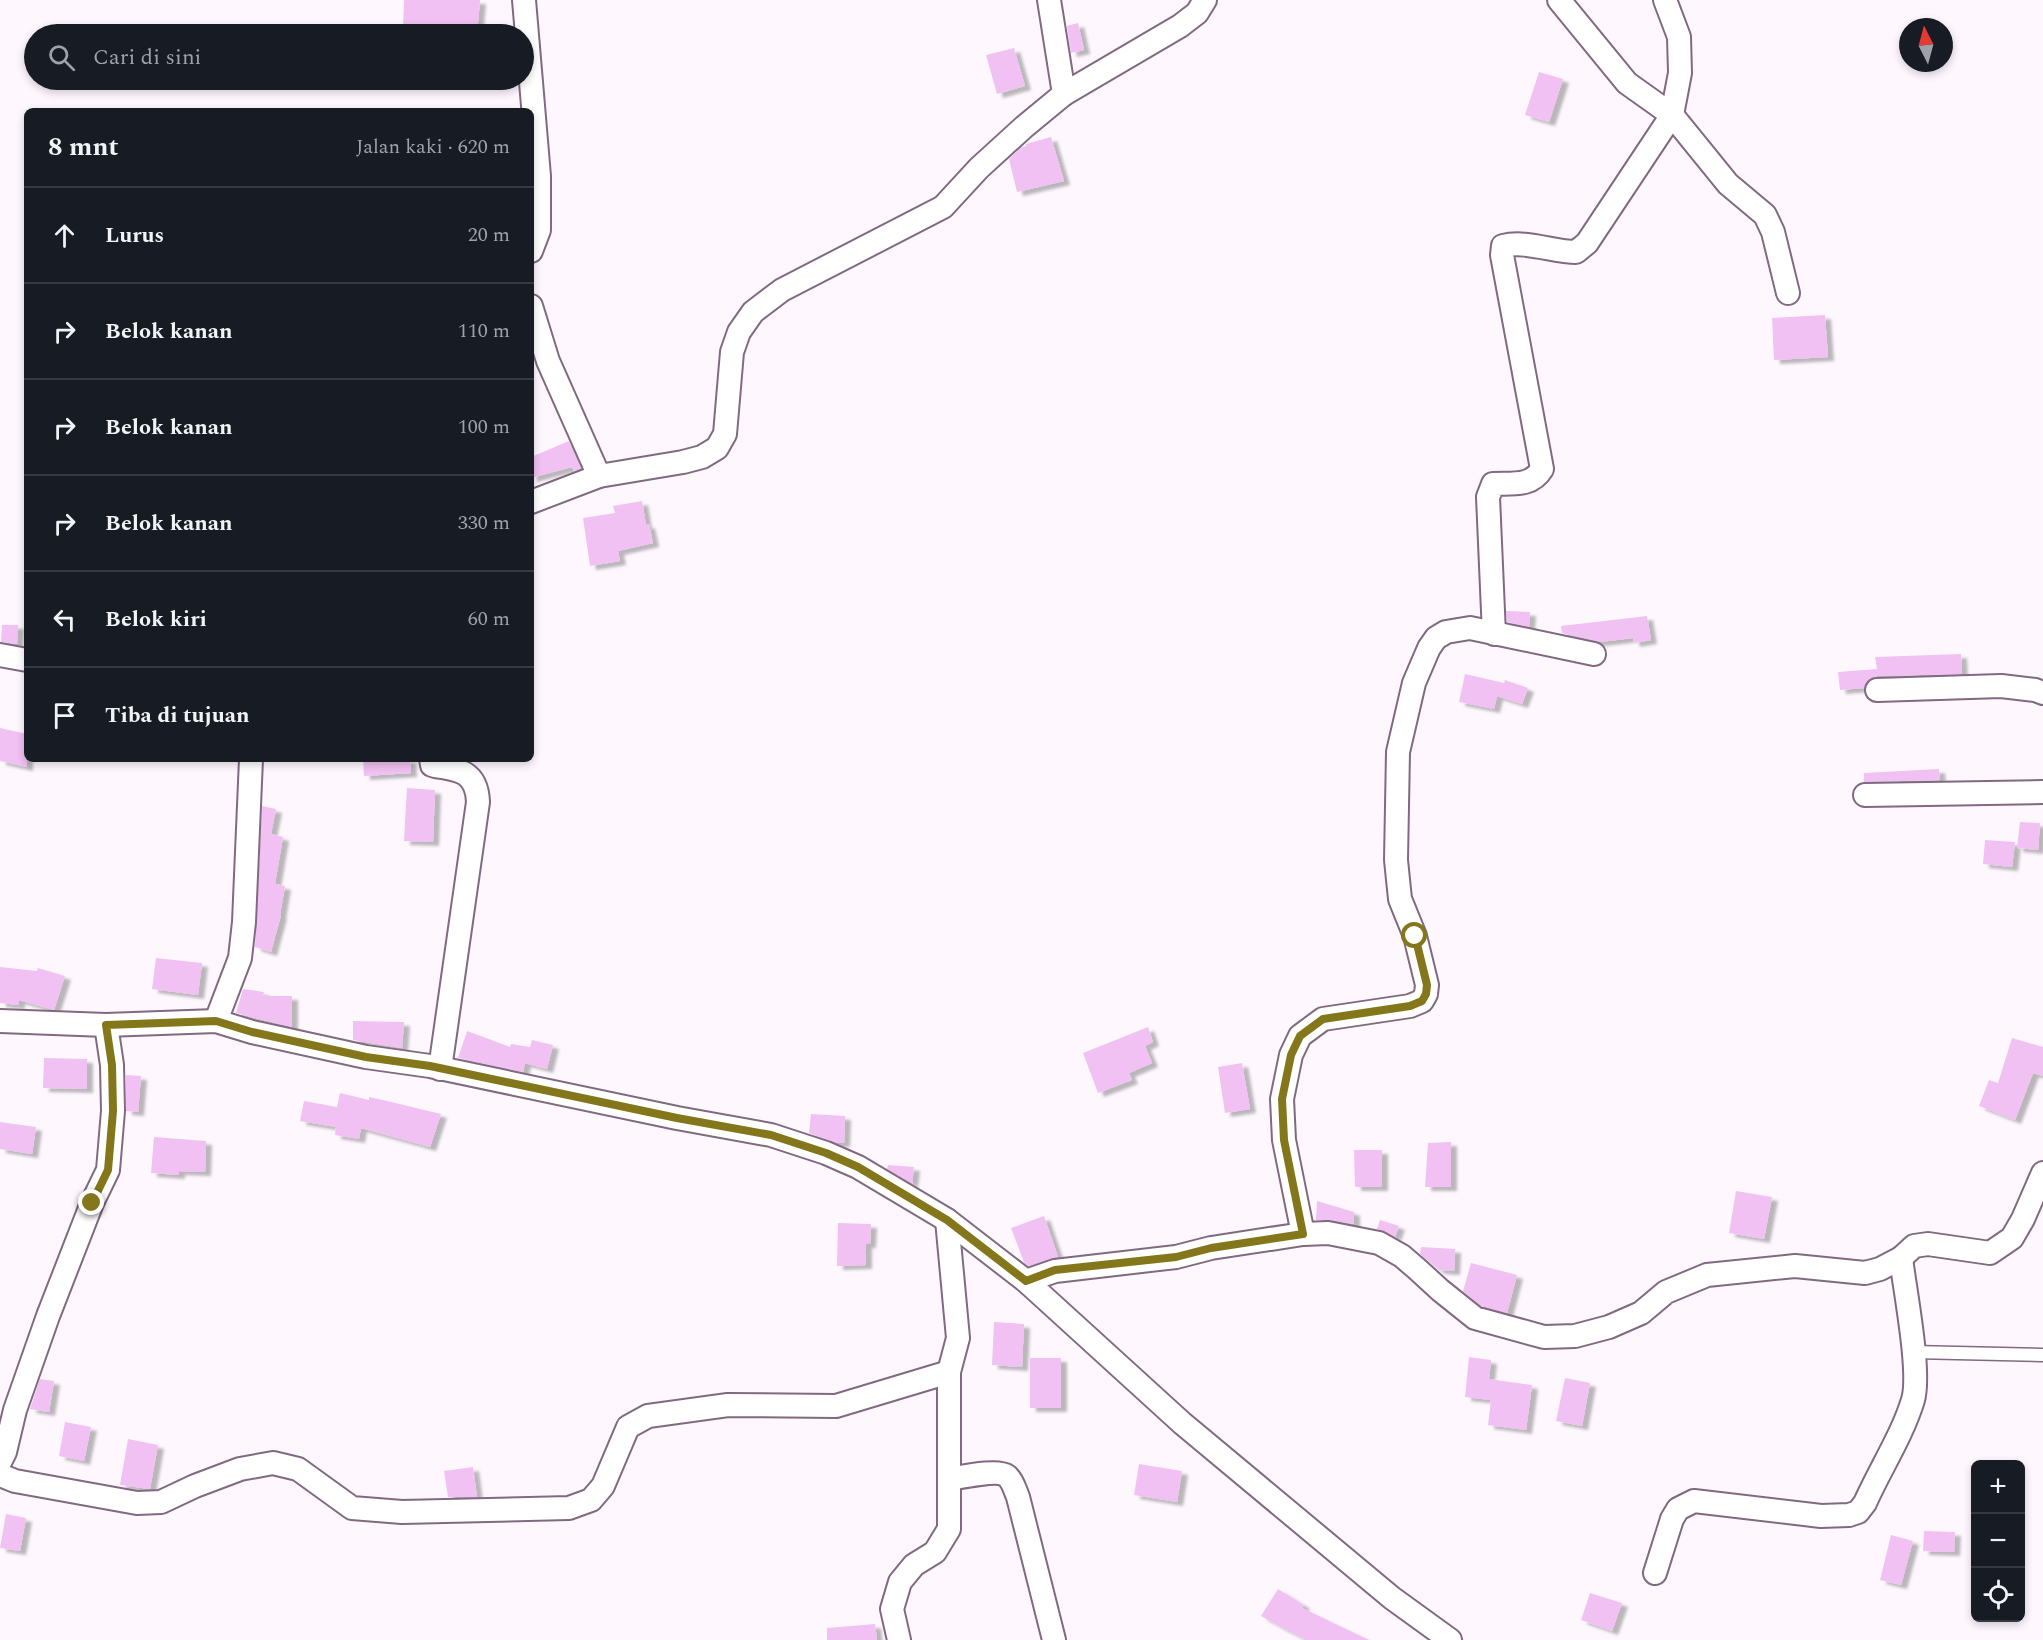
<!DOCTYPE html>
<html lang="id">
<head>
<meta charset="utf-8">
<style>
  body { margin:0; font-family:Spectral,serif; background:#20242c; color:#f1f3f6 }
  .controls { position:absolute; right:18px; bottom:18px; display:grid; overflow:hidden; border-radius:9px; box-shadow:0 3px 9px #0003 }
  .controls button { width:54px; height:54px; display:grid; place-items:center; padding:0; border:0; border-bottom:2px solid #363941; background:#171b24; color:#f1f3f6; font:30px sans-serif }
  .compass { position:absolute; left:1899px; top:18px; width:54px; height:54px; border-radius:50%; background:#171b24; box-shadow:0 3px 9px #0003; rotate:354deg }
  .stop { position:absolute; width:18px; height:18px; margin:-14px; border:4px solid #84761a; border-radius:50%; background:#fff }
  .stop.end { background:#84761a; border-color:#fff; box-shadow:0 2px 6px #0008 }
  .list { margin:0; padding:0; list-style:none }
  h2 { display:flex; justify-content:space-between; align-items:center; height:78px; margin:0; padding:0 24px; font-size:26px }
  h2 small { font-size:20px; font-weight:400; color:#9ea1a6 }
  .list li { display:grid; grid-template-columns:39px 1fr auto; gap:18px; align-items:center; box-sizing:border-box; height:96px; padding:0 24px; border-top:2px solid #363941 }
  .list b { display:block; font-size:22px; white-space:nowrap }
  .list em { font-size:20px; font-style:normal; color:#9ea1a6 }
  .icon { flex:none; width:33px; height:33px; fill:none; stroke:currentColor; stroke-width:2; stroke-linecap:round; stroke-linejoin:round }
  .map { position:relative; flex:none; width:2043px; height:1640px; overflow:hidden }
  .search { position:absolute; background:#171b24; box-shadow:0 3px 9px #0003; left:24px; top:24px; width:510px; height:66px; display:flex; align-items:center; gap:15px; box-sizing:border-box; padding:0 21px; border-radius:33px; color:#9ea1a6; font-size:22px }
  .panel { position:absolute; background:#171b24; box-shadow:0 3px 9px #0003; left:24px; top:108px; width:510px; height:654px; border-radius:9px }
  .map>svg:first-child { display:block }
  .building { fill:#f0c1f2; filter:url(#shadow) }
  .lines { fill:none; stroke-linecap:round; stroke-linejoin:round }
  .lane-casing { stroke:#816982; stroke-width:15 }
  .street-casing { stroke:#816982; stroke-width:26 }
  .lane { stroke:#fff; stroke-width:12 }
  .street { stroke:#fff; stroke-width:22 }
  .route { stroke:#84761a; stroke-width:8 }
</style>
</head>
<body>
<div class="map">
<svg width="2043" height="1640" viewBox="0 0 2043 1640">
  <defs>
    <filter id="shadow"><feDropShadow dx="6" dy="4" stdDeviation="1.5" flood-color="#0004"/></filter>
  </defs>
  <rect width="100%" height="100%" fill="#fef8fe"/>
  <g class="building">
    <path d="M404,0h76l-3,34 -41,-2v2h-26v-7l-7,-1z"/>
    <path d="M1078,23l6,27 -13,3 -4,-27z"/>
    <path d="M1014,48l11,38 -28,8 -11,-39z"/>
    <path d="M1539,72l24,7 -14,43 -24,-7z"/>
    <path d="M1051,137l13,44 -47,11 -8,-33 13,-12 4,-1v-2z"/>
    <path d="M1825,315l3,42 -54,3 -2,-42z"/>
    <path d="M569,441l12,27 -7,3 -2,-4 -41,11v-21z"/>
    <path d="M642,501l4,24 3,-1 4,19 -35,8 2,10 -30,5 -7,-48 32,-5 -2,-7z"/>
    <path d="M1506,611l24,1 -1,15 -22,-5z"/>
    <path d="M1647,616l4,24 -17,3 -1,-5 -33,4 -38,-9 -1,-7z"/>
    <path d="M2,625h16l-1,19 -16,-2z"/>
    <path d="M1961,654l1,20 -85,2 -8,3 -5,9 -24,2 -2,-18 39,-3 -2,-12z"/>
    <path d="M1465,674l39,9 1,-3 23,8 -6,16 -25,-8 -3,13 -35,-7z"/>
    <path d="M0,728l27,6v33l-27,-6z"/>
    <path d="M363,759h47l1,14 -47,3z"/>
    <path d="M1939,769l1,11 -76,2v-9z"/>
    <path d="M407,788l28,2 -2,52 -29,-1z"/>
    <path d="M262,806l14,3 -5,25 12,3 -8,47 10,2 -5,29h1l-10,37 -16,-5z"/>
    <path d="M2020,822l20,1 -2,27 -21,-2z"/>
    <path d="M1985,840l30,2 -3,25 -29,-3z"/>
    <path d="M156,958l46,5 -4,32 -46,-6z"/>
    <path d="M0,967l37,4 1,-3 27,8 -11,34 -35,-10v5l-19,-2z"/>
    <path d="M243,989l21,3 -1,4h29v31l-56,-14z"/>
    <path d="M353,1021l51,1 -2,26 -49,-8z"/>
    <path d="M1148,1027l5,15 -8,4 7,17 -23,10 3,7 -34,13 -15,-40z"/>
    <path d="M467,1031l43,16 1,-3 19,3 2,-7 21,5 -6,24 -22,-6 -2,9 -65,-14z"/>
    <path d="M2012,1038l31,9v29l-10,-3 -18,47 -36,-14 10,-26 9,3z"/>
    <path d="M44,1058l43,1v30l-44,-1z"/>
    <path d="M1242,1063l8,46 -25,4 -7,-46z"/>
    <path d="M126,1075l15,1 -3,36 -12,-1z"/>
    <path d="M340,1093l29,7v-3l18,4 54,13 -11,33 -69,-19 -2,11 -24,-4 1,-8 -36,-6 4,-20 33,6z"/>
    <path d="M811,1114l34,2 -1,27h-8l-27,-10z"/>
    <path d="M0,1122l36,5 -4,27 -32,-5z"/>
    <path d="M154,1137l52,4 -1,31 -26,-1v4l-28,-2z"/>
    <path d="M1451,1142v45h-26l3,-44z"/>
    <path d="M1354,1150h28v37h-27z"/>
    <path d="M888,1165l26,2 -2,17 -25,-15z"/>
    <path d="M1736,1191l36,6 -8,42 -35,-6z"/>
    <path d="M1317,1201l37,11v12l-24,-4h-14z"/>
    <path d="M1044,1216l14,41 -30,9 -4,-4 -13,-34z"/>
    <path d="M1380,1220l19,6 -4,11 -18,-8z"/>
    <path d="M838,1223l33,1 -1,20h-4v21l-29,1z"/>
    <path d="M1421,1247l34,2 -1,22 -15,-1 -19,-16z"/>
    <path d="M1471,1263l46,12 -10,38 -26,-7 -18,-15z"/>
    <path d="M994,1322l30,2 -2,43 -30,-2z"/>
    <path d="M1469,1357l22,3 -2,19 43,6 -6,45 -38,-5 3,-25 -26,-3z"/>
    <rect x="1030" y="1358" width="31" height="50"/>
    <path d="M1565,1378l25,5 -8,43 -26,-5z"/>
    <path d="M40,1379l14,2 -5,31 -19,-3z"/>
    <path d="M65,1422l26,5 -7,34 -25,-5z"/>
    <path d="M128,1439l30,6 -8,44 -30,-4z"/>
    <path d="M1139,1464l43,7 -5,31 -43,-7z"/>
    <path d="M473,1467l4,30h-29l-4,-26z"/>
    <path d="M6,1514l20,4 -6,33 -20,-3z"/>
    <path d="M1924,1531l31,1 -1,20 -31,-1z"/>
    <path d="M1891,1535l22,6 -12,44 -21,-5z"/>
    <path d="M1278,1589l26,16 -2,3 67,32h-62l-24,-12 -22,-12z"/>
    <path d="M1590,1593l32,10 -10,28 -31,-11z"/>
    <path d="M875,1624l2,16h-50v-12z"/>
  </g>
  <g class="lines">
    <g class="lane-casing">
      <path id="lane" d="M1913,1352l130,3"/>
    </g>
    <g class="street-casing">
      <g id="street">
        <path d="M524,0l15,176v54l-8,21"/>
        <path d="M1049,0l15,94"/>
        <path d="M1559,0l68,83 45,32 56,69 37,31 8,17 15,61"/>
        <path d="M531,306l17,55 51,115"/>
        <path d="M531,502l68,-26 84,-14 19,-5 15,-9 8,-14 7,-82 7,-20 14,-20 29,-22 161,-83 36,-39 45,-41 40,-33 116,-68 17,-13 8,-13"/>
        <path d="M1494,634l-6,-137 5,-13c20,-1 38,3 49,-15l-40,-214 1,-9c23,-6 50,6 73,6l11,-9 85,-128 8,-42 -1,-36 -14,-37"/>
        <path d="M0,655l27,5"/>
        <path d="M1877,690l124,-4 34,4 8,3"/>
        <path d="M431,759l1,6 3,1c24,3 42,6 43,36l-38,267"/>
        <path d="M1865,795l178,-3"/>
        <path d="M0,1021l106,4 110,-4 36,11 114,25 64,9 247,52 94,17 55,18 32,14 89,53 79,61 29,-10 121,-14 35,-9 92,-14 25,-1 51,10 23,13 14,12 24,22 35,28 69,19 31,-1 34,-9 32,-14 25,-21 41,-17 88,-9 70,7 15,-4 21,-11 13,-12 14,-2 62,9 22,-15 11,-19 20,-46"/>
        <path d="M216,1021l24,-63 4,-36 7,-163"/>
        <path d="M1303,1234l-19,-94 -2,-41 9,-44 9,-19 23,-17 87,-13 12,-5 4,-7 1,-9 -12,-49 -15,-37 -4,-39 2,-108 16,-69 15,-35 7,-10 10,-6 24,-4 124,26"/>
        <path d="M1026,1281l156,142 210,175 58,42"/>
        <path d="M0,1462l5,-10 10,-42 33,-94 44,-113 16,-33 5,-59 -1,-46 -6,-40"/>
        <path d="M0,1475l15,6 122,22 24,-1 34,-16 45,-17 33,-6 25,6 54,39 50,4 167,-4 22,-8 12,-14 25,-59 20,-11 80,-11 108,1 113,-34"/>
        <path d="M949,1479c13,-2 49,-10 58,-3 6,5 8,14 11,21l36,143"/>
        <path d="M1655,1573l17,-54 6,-10 16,-8 127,15 28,-1 9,-3 7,-9c15,-34 37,-67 48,-103 8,-28 -8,-109 -12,-142"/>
        <path d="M899,1640l-7,-31 8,-27 14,-17 21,-13 14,-23v-157l9,-34 -11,-118"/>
      </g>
    </g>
    <use href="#lane" class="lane"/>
    <use href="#street" class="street"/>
  </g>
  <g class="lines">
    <path class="route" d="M92,1203l16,-33 5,-59 -1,-46 -6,-40 110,-4 36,11 114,25 64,9 247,52 94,17 55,18 32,14 89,53 79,61 29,-11 121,-13 35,-9 92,-14 -19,-94 -2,-41 9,-44 9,-19 23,-17 87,-13 12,-5 4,-7 1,-9 -12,-49"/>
  </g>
</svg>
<div class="controls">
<button>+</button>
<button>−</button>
<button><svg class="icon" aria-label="locate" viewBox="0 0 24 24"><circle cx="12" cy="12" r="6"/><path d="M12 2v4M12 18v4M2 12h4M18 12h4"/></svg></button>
</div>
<svg class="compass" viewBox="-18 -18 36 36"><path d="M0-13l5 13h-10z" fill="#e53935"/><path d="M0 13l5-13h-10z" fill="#9ea1a6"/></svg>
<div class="stop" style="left:1415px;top:936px"></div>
<div class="stop end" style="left:92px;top:1203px"></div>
<div class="search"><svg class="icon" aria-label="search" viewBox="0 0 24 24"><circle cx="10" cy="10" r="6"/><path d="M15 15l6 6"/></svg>Cari di sini</div>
<section class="panel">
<h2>8 mnt<small>Jalan kaki · 620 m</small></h2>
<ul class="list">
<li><svg class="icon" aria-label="ahead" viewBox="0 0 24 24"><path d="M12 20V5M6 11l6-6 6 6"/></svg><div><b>Lurus</b></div><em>20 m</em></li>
<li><svg class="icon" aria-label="right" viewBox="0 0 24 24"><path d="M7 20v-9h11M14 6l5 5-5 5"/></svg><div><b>Belok kanan</b></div><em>110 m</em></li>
<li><svg class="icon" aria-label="right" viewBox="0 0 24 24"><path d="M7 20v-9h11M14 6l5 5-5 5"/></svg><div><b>Belok kanan</b></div><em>100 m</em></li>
<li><svg class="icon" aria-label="right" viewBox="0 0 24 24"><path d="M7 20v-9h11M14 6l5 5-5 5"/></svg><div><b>Belok kanan</b></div><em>330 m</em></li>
<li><svg class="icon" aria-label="left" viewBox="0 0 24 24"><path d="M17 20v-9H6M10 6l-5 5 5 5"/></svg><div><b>Belok kiri</b></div><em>60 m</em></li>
<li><svg class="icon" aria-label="arrive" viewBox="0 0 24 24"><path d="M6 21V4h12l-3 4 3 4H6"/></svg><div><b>Tiba di tujuan</b></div></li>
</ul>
</section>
</div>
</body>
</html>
